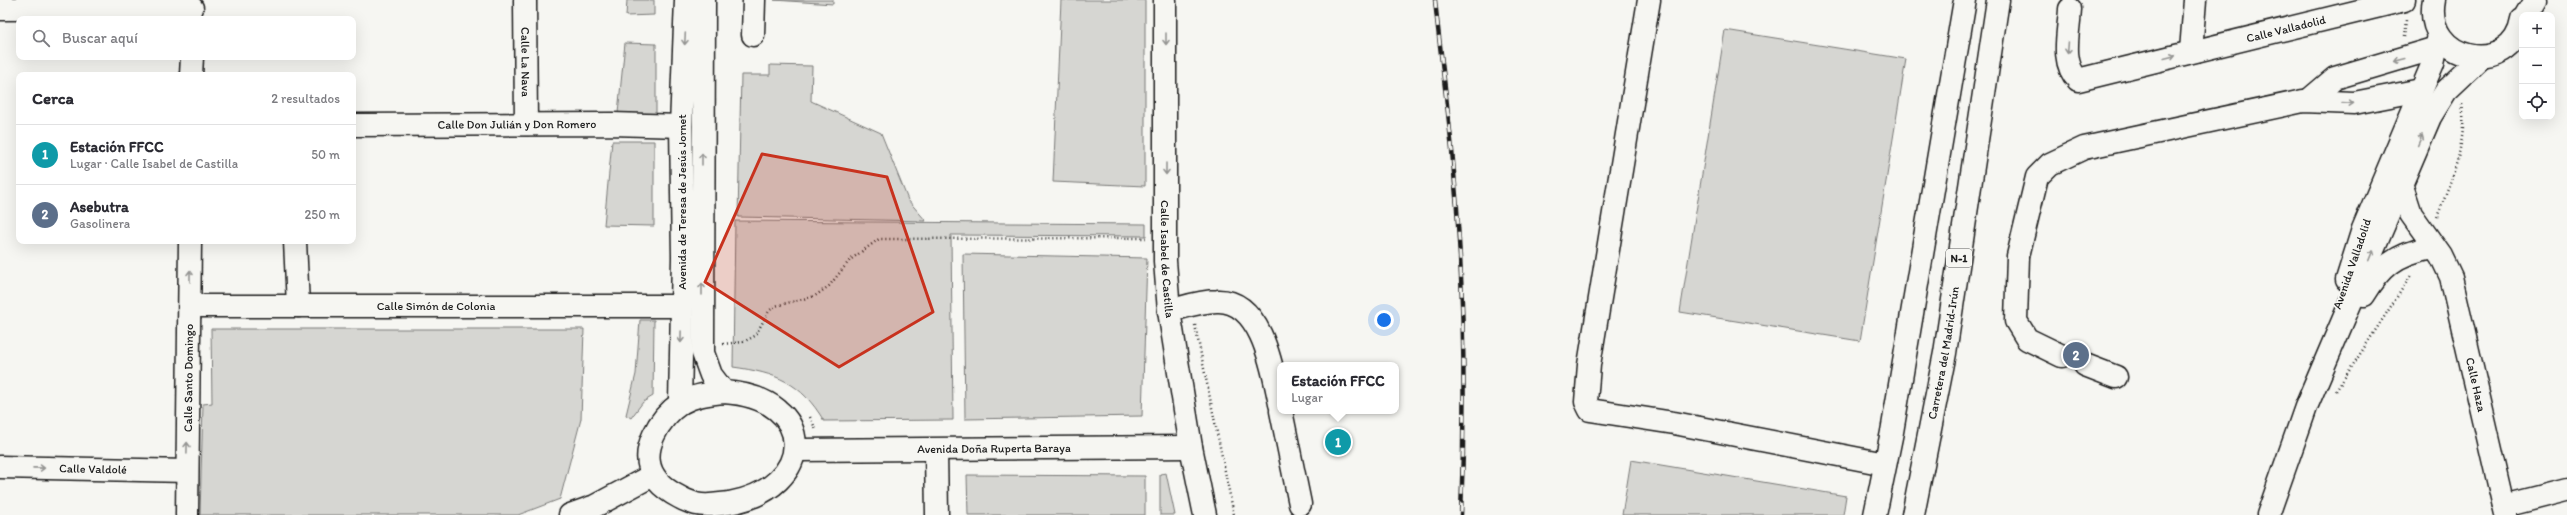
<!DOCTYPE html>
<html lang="es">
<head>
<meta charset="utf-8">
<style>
  body { margin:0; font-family:Itim,sans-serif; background:#f2f2f3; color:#2b2b33 }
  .controls { position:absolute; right:12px; top:12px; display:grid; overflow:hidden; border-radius:8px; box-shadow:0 4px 16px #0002 }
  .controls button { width:36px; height:36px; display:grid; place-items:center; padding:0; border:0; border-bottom:1px solid #e1e1e2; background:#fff; color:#2b2b33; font:20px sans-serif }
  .you { position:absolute; left:1384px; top:320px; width:14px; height:14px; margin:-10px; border:3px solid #fff; border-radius:50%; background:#1a73e8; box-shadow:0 0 0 6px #1a73e833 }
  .badge { display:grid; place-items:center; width:26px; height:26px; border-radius:50%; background:#7c3aed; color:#fff; font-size:13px; font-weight:700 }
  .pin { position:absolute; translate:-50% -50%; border:2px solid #fff; box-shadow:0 1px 4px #0006 }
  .popup { position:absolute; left:1277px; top:362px; width:122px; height:52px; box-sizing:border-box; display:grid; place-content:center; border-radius:8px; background:#fff; filter:drop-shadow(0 1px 3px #0005); font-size:13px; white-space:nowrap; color:#7c7c81 }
  .popup b { font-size:15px; color:#2b2b33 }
  .popup::after { content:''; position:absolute; left:50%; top:100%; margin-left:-8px; border:8px solid transparent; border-top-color:#fff }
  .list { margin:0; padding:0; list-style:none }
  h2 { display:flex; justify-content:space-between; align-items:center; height:52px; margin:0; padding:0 16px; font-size:17px }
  h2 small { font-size:13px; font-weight:400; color:#7c7c81 }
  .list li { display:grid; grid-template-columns:26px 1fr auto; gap:12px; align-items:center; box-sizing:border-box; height:60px; padding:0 16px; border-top:1px solid #e1e1e2 }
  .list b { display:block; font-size:15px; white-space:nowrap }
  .list p { margin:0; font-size:13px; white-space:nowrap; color:#7c7c81 }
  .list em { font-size:13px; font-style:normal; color:#7c7c81 }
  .icon { flex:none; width:22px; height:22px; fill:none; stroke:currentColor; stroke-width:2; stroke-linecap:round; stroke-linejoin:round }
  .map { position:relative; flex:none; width:2567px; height:515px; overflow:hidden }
  .search { position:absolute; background:#fff; box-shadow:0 4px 16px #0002; left:16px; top:16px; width:340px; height:44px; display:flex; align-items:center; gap:10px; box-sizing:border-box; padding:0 14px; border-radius:8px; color:#7c7c81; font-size:15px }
  .panel { position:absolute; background:#fff; box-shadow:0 4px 16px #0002; left:16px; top:72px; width:340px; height:172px; border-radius:8px }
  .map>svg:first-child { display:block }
  .green { fill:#d6d6d2; stroke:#797977 }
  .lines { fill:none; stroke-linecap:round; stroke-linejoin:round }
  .minor-casing { stroke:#1c1c1c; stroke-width:25 }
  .highway-casing { stroke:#1c1c1c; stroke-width:25 }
  .path { stroke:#1c1c1c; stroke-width:2.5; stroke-dasharray:1 3; stroke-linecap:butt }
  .minor { stroke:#f6f6f2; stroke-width:22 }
  .highway { stroke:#f6f6f2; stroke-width:22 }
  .rail-casing { stroke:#1c1c1c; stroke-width:4.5 }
  .rail { stroke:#f6f6f2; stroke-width:3; stroke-dasharray:9; stroke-linecap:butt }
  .oneway { stroke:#949492 }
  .marked { fill:#c8321e; fill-opacity:0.2; stroke:#c8321e; stroke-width:3; stroke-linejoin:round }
  .labels { text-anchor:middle; stroke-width:3.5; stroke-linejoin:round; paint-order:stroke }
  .shield { fill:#f6f6f2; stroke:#5d5d5c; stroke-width:1 }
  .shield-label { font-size:11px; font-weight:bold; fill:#1c1c1c }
  .street-label { font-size:12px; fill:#1c1c1c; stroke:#f6f6f2 }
</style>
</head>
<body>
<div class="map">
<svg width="2567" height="515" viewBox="0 0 2567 515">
  <rect width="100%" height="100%" fill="#f6f6f2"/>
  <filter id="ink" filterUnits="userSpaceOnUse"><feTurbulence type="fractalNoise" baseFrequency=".025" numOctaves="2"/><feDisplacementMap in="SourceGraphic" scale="8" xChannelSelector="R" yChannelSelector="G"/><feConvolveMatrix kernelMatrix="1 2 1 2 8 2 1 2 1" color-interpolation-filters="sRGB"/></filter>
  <g filter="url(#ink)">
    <g class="green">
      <path d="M627,0h27v15l-28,1z"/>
      <path d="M774,0h59v4z"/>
      <path d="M1061,0h84v186l-92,-4z"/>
      <path d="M1725,30l181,29 -46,282 -180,-29z"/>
      <path d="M625,43l31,1v70l-38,-1z"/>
      <path d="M770,65l42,1 -1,35 70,32 27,67 18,21 -188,-4 3,-142h29z"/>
      <path d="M612,141h42v85l-50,-1z"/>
      <path d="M735,221l411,3v12l-195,-1 2,185 -129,1c-23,-39 -48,-48 -91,-54z"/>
      <path d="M963,254l184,4 -5,158 -177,3z"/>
      <path d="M640,320h14l-1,76 -10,6 -12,16 -5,-3 10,-41z"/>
      <path d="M211,329h373l-3,90 -21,80 -42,16h-318l3,-111 9,-1z"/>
      <path d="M1631,460l215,36 -3,19h-221z"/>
      <path d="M1166,473l9,42h-15v-41z"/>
      <path d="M967,475l178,1v39h-177z"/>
    </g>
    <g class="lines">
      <g class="minor-casing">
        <g id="minor">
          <path id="s1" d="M525,0l1,124"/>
          <path d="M704,0l-1,353 8,22 13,17"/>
          <path id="s2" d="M1165,0v261l4,50 22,136 14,68"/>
          <path d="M1649,0l-60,365 -3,37 4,8 84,13 211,41"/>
          <path d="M2434,0c-12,62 78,79 88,20"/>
          <path d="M0,9l192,-1"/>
          <path id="s3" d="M2070,9c-1,23 -10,53 8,71l326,-80"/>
          <path d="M2527,15l9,-15"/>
          <path d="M753,35l1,-35"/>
          <path d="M2191,51l4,-51"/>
          <path d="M191,75l1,-18"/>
          <path d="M2309,100l26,-22 101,-30"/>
          <path id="s4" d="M353,125l259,-1 69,2"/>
          <path id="s5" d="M2401,183l10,31 30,42 10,21 55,238"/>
          <path d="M295,241l3,65"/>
          <path d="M2347,280l16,-51 70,-166 6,-28"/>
          <path d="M2364,295c17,-28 32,-41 65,-47"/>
          <path id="s6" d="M190,306h491"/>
          <path d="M1169,311c15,-4 31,-10 48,-10 45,-2 56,70 63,103"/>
          <path d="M2062,356l-35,-17 -11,-18 2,-65 19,-79 13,-13 34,-16 219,-47 51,2 67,-13"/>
          <path d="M2085,365l31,12"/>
          <path d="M724,392c95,6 92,96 5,111 -11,1 -22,4 -33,1 -14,-4 -34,-15 -42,-28 -16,-25 6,-59 27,-73 13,-8 28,-9 43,-11z"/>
          <path d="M680,403l3,-146 -2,-131 5,-126"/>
          <path d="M1281,411l19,93"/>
          <path id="s7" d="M796,450l395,-3"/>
          <path d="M936,450l1,65"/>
          <path id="s8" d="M0,467l187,4"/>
          <path d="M2504,506l63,-16"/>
          <path id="s9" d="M187,515l3,-274"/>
          <path d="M570,515l25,-9 58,-31"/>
          <path d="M1875,515l17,-83 73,-432"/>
          <path d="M2268,515l38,-108 124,-290 16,-26 36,-34"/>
        </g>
      </g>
      <g class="highway-casing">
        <g id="highway">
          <path id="s10" d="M1913,515l32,-162 53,-353"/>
        </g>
      </g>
      <g class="path">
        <path d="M2404,37l2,-17"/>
        <path d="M2437,217c14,-34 31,-77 25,-113"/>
        <path d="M1195,325l39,190"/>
        <path d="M723,344l20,-2 12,-6 14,-25 6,-5 40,-10 14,-10 21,-26 29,-21 267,-1"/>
        <path d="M2336,391l76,-117"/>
        <path d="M810,417l6,13"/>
      </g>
      <use href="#minor" class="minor"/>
      <use href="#highway" class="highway"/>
      <g class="rail-casing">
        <path id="rail" d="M1435,0c5,50 12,100 17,150 12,121 14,244 9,365"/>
      </g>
      <use href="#rail" class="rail"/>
    </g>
    <defs><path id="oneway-shaft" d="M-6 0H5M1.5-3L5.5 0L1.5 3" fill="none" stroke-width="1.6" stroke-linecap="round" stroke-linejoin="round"/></defs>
    <g class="oneway">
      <use href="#oneway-shaft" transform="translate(685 39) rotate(93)"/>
      <use href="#oneway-shaft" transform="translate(1166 39) rotate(90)"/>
      <use href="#oneway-shaft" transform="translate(2068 48) rotate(94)"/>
      <use href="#oneway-shaft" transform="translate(2170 57) rotate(-14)"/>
      <use href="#oneway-shaft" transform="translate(2399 60) rotate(165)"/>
      <use href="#oneway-shaft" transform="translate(2348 103) rotate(4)"/>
      <use href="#oneway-shaft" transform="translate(2420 140) rotate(-67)"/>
      <use href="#oneway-shaft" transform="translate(702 159) rotate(-90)"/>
      <use href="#oneway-shaft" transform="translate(1166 169) rotate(90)"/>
      <use href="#oneway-shaft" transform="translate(2371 255) rotate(-68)"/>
      <use href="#oneway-shaft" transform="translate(190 276) rotate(-90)"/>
      <use href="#oneway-shaft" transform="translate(702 289) rotate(-90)"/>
      <use href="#oneway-shaft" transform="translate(681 337) rotate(91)"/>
      <use href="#oneway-shaft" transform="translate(187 448) rotate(-89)"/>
      <use href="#oneway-shaft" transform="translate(39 468) rotate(1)"/>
    </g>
  </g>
  <path class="marked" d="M762,154l125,23 46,135 -94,55 -134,-85z"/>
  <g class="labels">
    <rect class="shield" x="1946" y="249" width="26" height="18" rx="3"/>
    <g class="shield-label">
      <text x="1959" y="262">N-1</text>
    </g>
    <g class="street-label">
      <text dy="4" stroke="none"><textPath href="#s3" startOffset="288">Calle Valladolid</textPath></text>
      <text dy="4" stroke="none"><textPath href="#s1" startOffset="62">Calle La Nava</textPath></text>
      <text dy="4" stroke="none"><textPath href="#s4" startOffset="164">Calle Don Julián y Don Romero</textPath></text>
      <text transform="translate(682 202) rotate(-90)" y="4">Avenida de Teresa de Jesús Jornet</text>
      <text dy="4" stroke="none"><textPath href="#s2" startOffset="259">Calle Isabel de Castilla</textPath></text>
      <text transform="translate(2352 264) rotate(-71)" y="4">Avenida Valladolid</text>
      <text dy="4" stroke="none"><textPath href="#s6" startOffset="246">Calle Simón de Colonia</textPath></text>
      <text dy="4" stroke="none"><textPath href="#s10" startOffset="165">Carretera del Madrid-Irún</textPath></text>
      <text dy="4" stroke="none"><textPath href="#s9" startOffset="137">Calle Santo Domingo</textPath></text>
      <text dy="4" stroke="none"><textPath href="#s5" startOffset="218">Calle Haza</textPath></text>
      <text dy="4" stroke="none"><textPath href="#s7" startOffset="198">Avenida Doña Ruperta Baraya</textPath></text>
      <text dy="4" stroke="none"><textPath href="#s8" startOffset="93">Calle Valdolé</textPath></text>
    </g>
  </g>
</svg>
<div class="controls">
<button>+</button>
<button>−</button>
<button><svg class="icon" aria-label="locate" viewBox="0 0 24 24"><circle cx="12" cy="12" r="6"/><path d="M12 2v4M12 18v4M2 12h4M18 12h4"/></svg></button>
</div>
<div class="you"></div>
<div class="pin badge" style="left:1338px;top:442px;background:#0f9aa8">1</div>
<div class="popup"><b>Estación FFCC</b>Lugar</div>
<div class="pin badge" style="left:2076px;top:355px;background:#5c6f8a">2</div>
<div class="search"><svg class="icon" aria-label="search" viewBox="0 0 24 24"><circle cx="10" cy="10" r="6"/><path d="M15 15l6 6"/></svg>Buscar aquí</div>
<section class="panel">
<h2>Cerca<small>2 resultados</small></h2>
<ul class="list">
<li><span class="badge" style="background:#0f9aa8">1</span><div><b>Estación FFCC</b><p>Lugar · Calle Isabel de Castilla</p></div><em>50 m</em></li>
<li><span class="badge" style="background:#5c6f8a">2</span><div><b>Asebutra</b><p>Gasolinera</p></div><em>250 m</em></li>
</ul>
</section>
</div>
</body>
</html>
